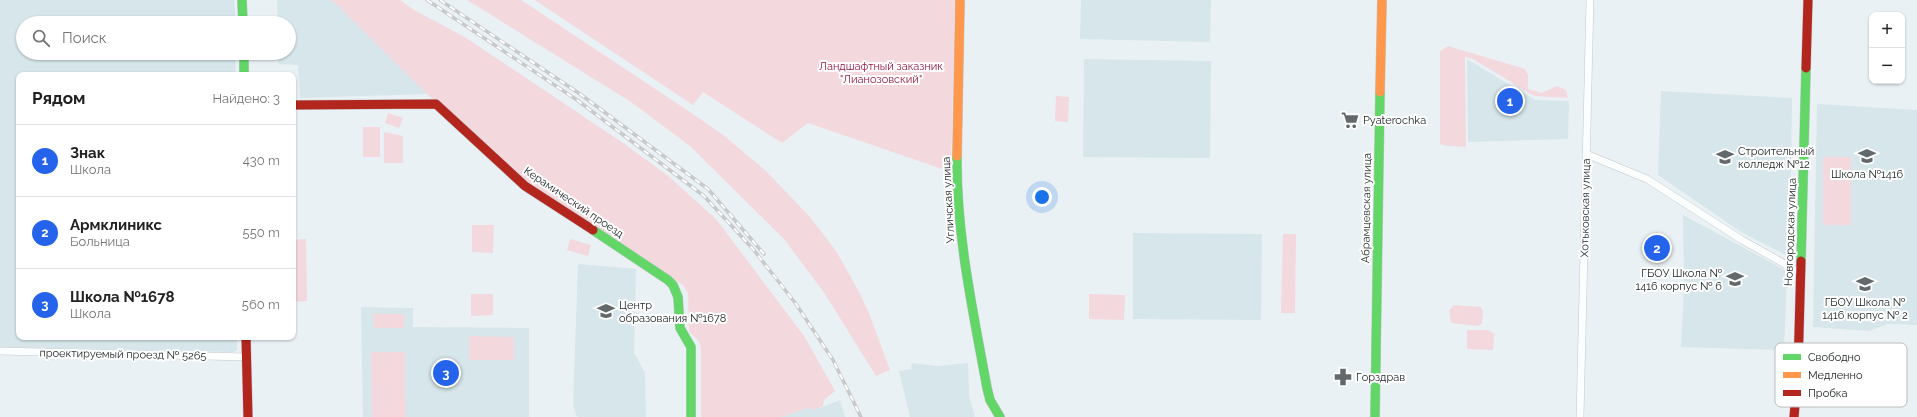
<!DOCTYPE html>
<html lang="ru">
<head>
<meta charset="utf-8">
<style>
  body { margin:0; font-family:Raleway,sans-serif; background:#f2f2f2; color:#222 }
  .controls { position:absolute; right:12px; top:12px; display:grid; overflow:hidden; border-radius:8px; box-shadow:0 1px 3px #0004 }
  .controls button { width:36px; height:36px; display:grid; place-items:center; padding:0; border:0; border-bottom:1px solid #e0e0e0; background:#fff; color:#222; font:20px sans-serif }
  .you { position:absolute; left:1042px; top:197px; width:14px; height:14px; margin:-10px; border:3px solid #fff; border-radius:50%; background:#1a73e8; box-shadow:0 0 0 6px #1a73e833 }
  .badge { display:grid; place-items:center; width:26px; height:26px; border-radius:50%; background:#2563eb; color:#fff; font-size:13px; font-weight:700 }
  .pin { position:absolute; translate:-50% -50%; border:2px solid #fff; box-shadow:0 1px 4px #0006 }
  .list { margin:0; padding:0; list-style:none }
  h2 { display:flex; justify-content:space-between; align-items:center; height:52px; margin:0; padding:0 16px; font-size:17px }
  h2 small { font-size:13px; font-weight:400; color:#767676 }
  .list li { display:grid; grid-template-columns:26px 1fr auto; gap:12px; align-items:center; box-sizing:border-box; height:72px; padding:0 16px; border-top:1px solid #e0e0e0 }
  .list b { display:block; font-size:15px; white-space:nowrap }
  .list p { margin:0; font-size:13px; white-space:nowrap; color:#767676 }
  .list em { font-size:13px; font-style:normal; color:#767676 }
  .icon { flex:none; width:22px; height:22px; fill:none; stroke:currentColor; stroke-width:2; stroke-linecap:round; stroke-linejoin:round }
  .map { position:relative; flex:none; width:1917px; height:417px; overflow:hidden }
  .search { position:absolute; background:#fff; box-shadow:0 1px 3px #0004; left:16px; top:16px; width:280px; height:44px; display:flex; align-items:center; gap:10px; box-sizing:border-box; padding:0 14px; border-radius:22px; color:#767676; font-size:15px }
  .panel { position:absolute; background:#fff; box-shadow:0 1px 3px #0004; left:16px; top:72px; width:280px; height:268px; border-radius:8px }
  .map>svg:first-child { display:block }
  .built { fill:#d6e6ea }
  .green { fill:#f3d8dd }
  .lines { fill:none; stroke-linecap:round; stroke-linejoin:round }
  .street-casing { stroke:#c3c8cb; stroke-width:8 }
  .fast-casing { stroke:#c3c8cb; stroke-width:10 }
  .slow-casing { stroke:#c3c8cb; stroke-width:10 }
  .jam-casing { stroke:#c3c8cb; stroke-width:10 }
  .street { stroke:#fcfdfd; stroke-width:7 }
  .fast { stroke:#63d668; stroke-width:9 }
  .slow { stroke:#ff974d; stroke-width:9 }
  .jam { stroke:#b3261e; stroke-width:9 }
  .rail-casing { stroke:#c7c9ca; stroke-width:3.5 }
  .rail { stroke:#fff; stroke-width:2; stroke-dasharray:6; stroke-linecap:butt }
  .labels { text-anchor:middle; stroke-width:4; stroke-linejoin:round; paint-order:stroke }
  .park-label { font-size:11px; fill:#95183e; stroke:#fff }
  .poi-label { font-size:11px; fill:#1b2021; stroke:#fff; text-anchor:start }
  .street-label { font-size:11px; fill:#1b2021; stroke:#fff }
  .key { fill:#fff; stroke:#bbbcbc; stroke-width:1 }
  .key-label { font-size:11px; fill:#1b2021 }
</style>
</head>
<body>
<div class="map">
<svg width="1917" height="417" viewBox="0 0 1917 417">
  <rect width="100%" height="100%" fill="#eaf1f4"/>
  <g class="built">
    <path d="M0,0h234l2,23h-213v30h213l-1,22h-216v262h218v13l-4,2 -233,-5z"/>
    <path d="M277,0h55l95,94 -127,4 -2,-33 -20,-1v-11h11v-30h-11z"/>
    <path d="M1081,0h130l-1,42 -130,-3z"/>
    <path d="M1084,59l127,2 -1,97 -127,-1z"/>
    <path d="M1467,59l68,41 34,1 -1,38 -100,3z"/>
    <path d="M1661,91l131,7 -2,154 -2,4 -47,-24 -83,-57z"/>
    <path d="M1817,104l100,6v215l-29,-1 -19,7 -56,-4z"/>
    <path d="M1683,215l104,56 -3,79 -103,-3 3,-59z"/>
    <path d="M1133,233l129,1 -1,86 -128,-1z"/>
    <path d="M578,264l58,5 -2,84 11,20 1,44h-69l-4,-12z"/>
    <path d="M361,307l52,1v19l116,1v89h-166z"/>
    <path d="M912,363l25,3 31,-3 1,33 6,21h-65l-11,-46 12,-2z"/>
    <path d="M840,400l5,17h-64l29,-10 2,4z"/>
  </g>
  <g class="green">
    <path d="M332,0h68l14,10 49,26 160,107 44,32 49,44 88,117 31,55 -11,9 -1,6 -11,5 -2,-4 -29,10h-80v-68l-2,-8 -10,-9 -1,-39 -5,-8 -146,-95 -110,-96z"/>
    <path d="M467,0h54l169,112 33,23 42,35 45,47 26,34 21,37 12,25 21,57 -14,6 -51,-82 -41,-55 -94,-93 -59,-44z"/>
    <path d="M535,0h420l-4,172 -143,-49 -26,20 -79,-51 -10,13z"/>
    <path d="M1448,46l77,23 3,6v14l14,4 15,-7 9,4 2,8 -34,-2 -61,-37 -8,-2 1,90 -18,-1 -8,-2v-93z"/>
    <path d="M1056,96l13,1 -1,25 -13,-1z"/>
    <path d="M388,113l15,5 -4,10 -14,-5z"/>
    <rect x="363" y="127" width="17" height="30"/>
    <path d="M384,132l19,4v27h-19z"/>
    <rect x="1823" y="157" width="28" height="68"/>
    <path d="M472,225h22l-1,28 -21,-1z"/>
    <path d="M1283,234h13l-1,79h-14z"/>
    <path d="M306,239l1,62 -14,1v-62z"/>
    <path d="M570,239l21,6 -3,11 -21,-6z"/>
    <path d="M471,294h22v21l-22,1z"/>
    <path d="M1089,294l36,1 -1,25 -35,-1z"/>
    <path d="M1454,305l27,2 2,5 -1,11 -4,3 -27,-3 -2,-13z"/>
    <path d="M373,314h31v14h-30z"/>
    <path d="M1467,330h21l6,4 -1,16 -26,-1z"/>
    <path d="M469,336l45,1v23h-45z"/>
    <path d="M371,352h34l1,65h-34z"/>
  </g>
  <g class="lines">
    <g class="street-casing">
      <g id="street">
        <path d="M1586,154l61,25 95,61 59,33"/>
        <path d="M0,351l247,6"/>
        <path d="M1580,417l10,-417"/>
      </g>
    </g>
    <g class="fast-casing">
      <g id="fast">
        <path d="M242,0l1,23"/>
        <path d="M244,53v22"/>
        <path d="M957,156c-1,78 16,155 30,232l3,12 10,17"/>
        <path d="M593,230l75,50 5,5 5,12 2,31 11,19v70"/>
        <path d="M1801,261l5,-193"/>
        <path d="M1375,417l5,-325"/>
      </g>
    </g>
    <g class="slow-casing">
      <g id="slow">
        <path d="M1380,92l2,-92"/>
        <path d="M957,156l3,-156"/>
      </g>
    </g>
    <g class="jam-casing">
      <g id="jam">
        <path d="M1806,68l2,-68"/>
        <path d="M293,105l143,-1 89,82 68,44"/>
        <path d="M246,337l2,80"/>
        <path d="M1794,417l4,-48 3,-108"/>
      </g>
    </g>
    <use href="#street" class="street"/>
    <use href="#fast" class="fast"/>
    <use href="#slow" class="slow"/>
    <use href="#jam" class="jam"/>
    <g class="rail-casing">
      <g id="rail">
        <path d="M427,0l150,100 127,96 49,53 43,55 37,56 28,57"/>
        <path d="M440,0l140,94 128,95 56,65"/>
      </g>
    </g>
    <use href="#rail" class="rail"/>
  </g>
  <defs>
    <g id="supermarket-bare" transform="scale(1.38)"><path d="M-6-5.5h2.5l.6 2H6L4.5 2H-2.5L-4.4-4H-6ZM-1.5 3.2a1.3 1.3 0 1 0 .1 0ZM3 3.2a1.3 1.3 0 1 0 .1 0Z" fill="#63696b" stroke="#fff" stroke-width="2.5" paint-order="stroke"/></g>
    <g id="school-bare" transform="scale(1.38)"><path d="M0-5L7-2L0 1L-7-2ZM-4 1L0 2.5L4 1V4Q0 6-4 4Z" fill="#63696b" stroke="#fff" stroke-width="2.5" paint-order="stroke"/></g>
    <g id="university-bare" transform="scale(1.38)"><path d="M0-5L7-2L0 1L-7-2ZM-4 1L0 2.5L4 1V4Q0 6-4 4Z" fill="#63696b" stroke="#fff" stroke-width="2.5" paint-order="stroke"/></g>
    <g id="pharmacy-bare" transform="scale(1.38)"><path d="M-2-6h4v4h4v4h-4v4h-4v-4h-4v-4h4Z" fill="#63696b" stroke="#fff" stroke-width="2.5" paint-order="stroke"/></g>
  </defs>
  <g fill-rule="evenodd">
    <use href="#supermarket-bare" x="1350" y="120"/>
    <use href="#school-bare" x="1867" y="156"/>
    <use href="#university-bare" x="1725" y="157"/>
    <use href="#school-bare" x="1735" y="279"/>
    <use href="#school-bare" x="1865" y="284"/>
    <use href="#school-bare" x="606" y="311"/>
    <use href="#pharmacy-bare" x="1343" y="377"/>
  </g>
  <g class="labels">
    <g class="park-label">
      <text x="881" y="70">Ландшафтный заказник<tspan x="881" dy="13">"Лианозовский"</tspan></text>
    </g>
    <g class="poi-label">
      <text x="1363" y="124">Pyaterochka</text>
      <text x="1738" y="155">Строительный<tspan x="1738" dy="13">колледж №12</tspan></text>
      <text x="1867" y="178" text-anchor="middle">Школа №1416</text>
      <text x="1722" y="277" text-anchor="end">ГБОУ Школа №<tspan x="1722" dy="13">1416 корпус № 6</tspan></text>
      <text x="1865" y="306" text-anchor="middle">ГБОУ Школа №<tspan x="1865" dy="13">1416 корпус № 2</tspan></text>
      <text x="619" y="309">Центр<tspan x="619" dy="13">образования №1678</tspan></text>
      <text x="1356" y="381">Горздрав</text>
    </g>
    <g class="street-label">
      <text transform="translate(948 200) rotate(-93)" y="4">Угличская улица</text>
      <text transform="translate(574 202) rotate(34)" y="4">Керамический проезд</text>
      <text transform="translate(1366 208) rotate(-89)" y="4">Абрамцевская улица</text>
      <text transform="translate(1585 208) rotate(-89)" y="4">Хотьковская улица</text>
      <text transform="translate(1790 232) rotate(-88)" y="4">Новгородская улица</text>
      <text transform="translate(123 354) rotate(1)" y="4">проектируемый проезд № 5265</text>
    </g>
  </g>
  <rect x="1775" y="343" width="132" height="64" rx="6" class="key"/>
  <rect x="1783" y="354" width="18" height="6" fill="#63d668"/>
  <rect x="1783" y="372" width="18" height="6" fill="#ff974d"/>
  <rect x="1783" y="390" width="18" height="6" fill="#b3261e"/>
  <g class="key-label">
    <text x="1808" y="361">Свободно</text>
    <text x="1808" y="379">Медленно</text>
    <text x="1808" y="397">Пробка</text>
  </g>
</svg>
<div class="controls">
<button>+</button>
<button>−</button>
</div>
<div class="you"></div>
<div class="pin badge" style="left:1510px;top:101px">1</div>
<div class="pin badge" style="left:1657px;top:248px">2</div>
<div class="pin badge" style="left:446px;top:373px">3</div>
<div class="search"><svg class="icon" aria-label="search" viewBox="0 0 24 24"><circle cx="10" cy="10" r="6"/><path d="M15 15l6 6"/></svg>Поиск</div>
<section class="panel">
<h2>Рядом<small>Найдено: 3</small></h2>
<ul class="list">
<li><span class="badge">1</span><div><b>Знак</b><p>Школа</p></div><em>430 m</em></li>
<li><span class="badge">2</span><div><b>Армклиникс</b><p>Больница</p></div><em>550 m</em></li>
<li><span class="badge">3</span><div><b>Школа №1678</b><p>Школа</p></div><em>560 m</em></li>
</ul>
</section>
</div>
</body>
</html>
